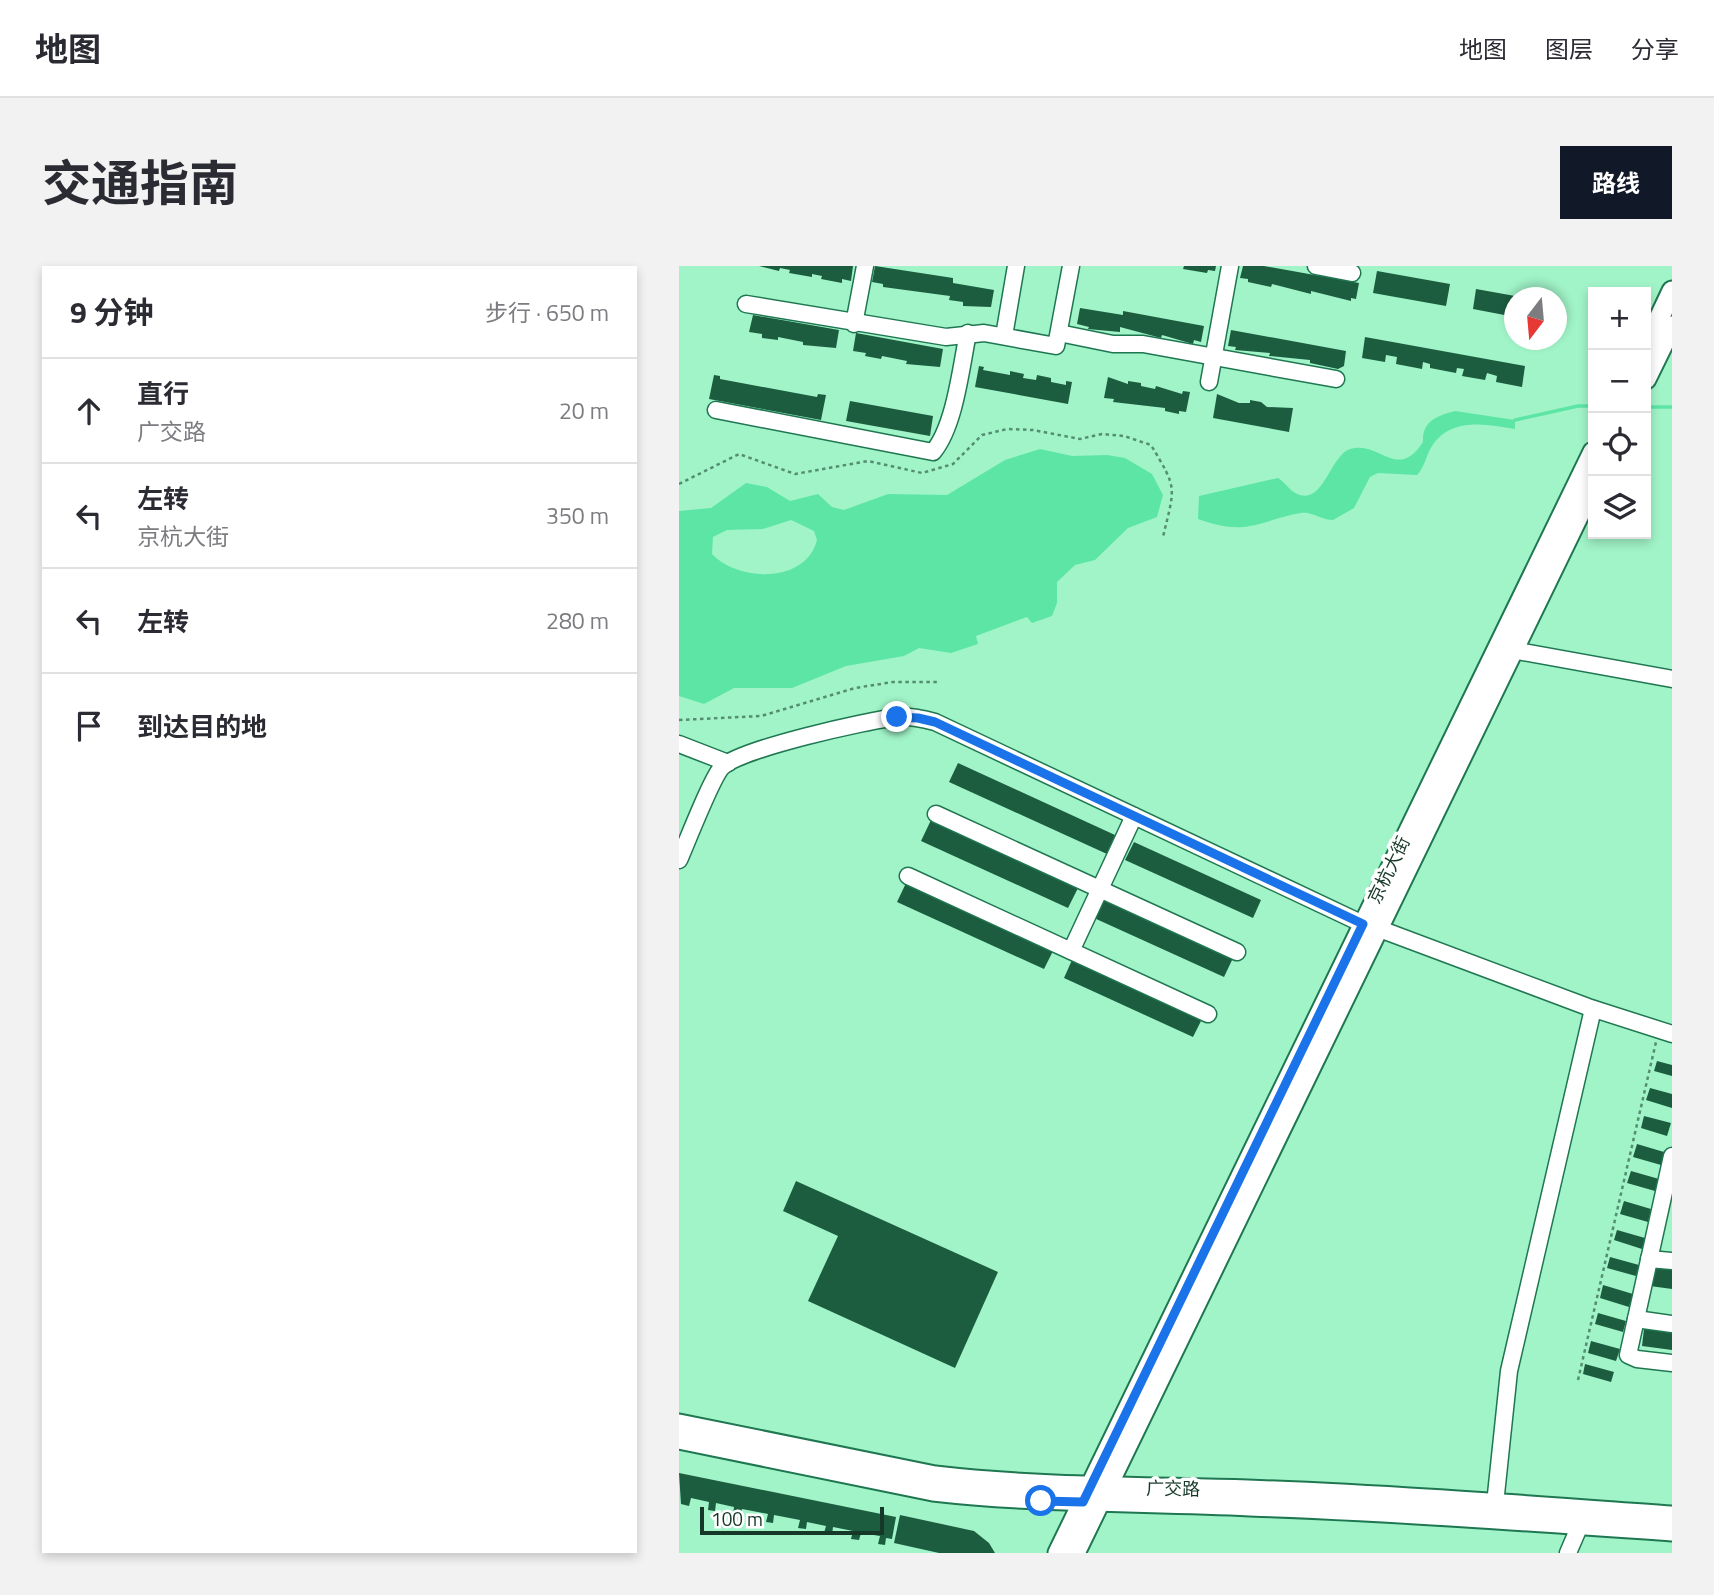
<!DOCTYPE html>
<html lang="zh">
<head>
<meta charset="utf-8">
<style>
  body { margin:0; font-family:"Titillium Web","Noto Sans SC",sans-serif; background:#f2f2f3; color:#2b2b33 }
  .controls { position:absolute; right:21px; top:21px; display:grid; overflow:hidden; border-radius:0px; box-shadow:0 4px 10px #0003 }
  .controls button { width:63px; height:63px; display:grid; place-items:center; padding:0; border:0; border-bottom:2px solid #e1e1e2; background:#fff; color:#2b2b33; font:35px sans-serif }
  .compass { position:absolute; left:825px; top:21px; width:63px; height:63px; border-radius:50%; background:#fff; box-shadow:0 4px 10px #0003; rotate:196deg }
  .scale { position:absolute; left:21px; bottom:18px; width:184px; box-sizing:border-box; padding-left:7px; border:4px solid #163828; border-top:0; font-size:19px; line-height:24px; white-space:nowrap; color:#163828; -webkit-text-stroke:5px #fff; paint-order:stroke }
  .stop { position:absolute; width:21px; height:21px; margin:-16px; border:5px solid #1a73e8; border-radius:50%; background:#fff }
  .stop.end { background:#1a73e8; border-color:#fff; box-shadow:0 2px 7px #0008 }
  .list { margin:0; padding:0; list-style:none }
  h2 { display:flex; justify-content:space-between; align-items:center; height:91px; margin:0; padding:0 28px; font-size:30px }
  h2 small { font-size:23px; font-weight:400; color:#7c7c81 }
  .list li { display:grid; grid-template-columns:46px 1fr auto; gap:21px; align-items:center; box-sizing:border-box; height:105px; padding:0 28px; border-top:2px solid #e1e1e2 }
  .list b { display:block; font-size:26px; white-space:nowrap }
  .list p { margin:0; font-size:23px; white-space:nowrap; color:#7c7c81 }
  .list em { font-size:23px; font-style:normal; color:#7c7c81 }
  .icon { flex:none; width:38px; height:38px; fill:none; stroke:currentColor; stroke-width:2; stroke-linecap:round; stroke-linejoin:round }
  .map { position:relative; flex:none; width:993px; height:1287px; overflow:hidden; border-radius:0px }
  header { display:flex; align-items:center; gap:42px; box-sizing:border-box; height:98px; padding:0 35px; background:#fff; border-bottom:2px solid #e1e1e2 }
  header strong { font-size:33px }
  nav { display:flex; gap:38px; margin-inline-start:auto; font-size:24px }
  .intro { display:flex; align-items:center; justify-content:space-between; box-sizing:border-box; height:168px; padding:0 42px }
  h1 { margin:0; font-size:49px }
  .button { padding:18px 32px; border-radius:0px; background:#111827; color:#fff; font-size:24px; font-weight:700 }
  main { display:flex; gap:42px; padding:0 42px }
  aside { flex:1; background:#fff; border-radius:0px; box-shadow:0 4px 10px #0003 }
  .map>svg:first-child { display:block }
  .water { fill:#5de5a6; fill-rule:evenodd }
  .lines { fill:none; stroke-linecap:round; stroke-linejoin:round }
  .stream { stroke:#5de5a6; stroke-width:3.5 }
  .building { fill:#1c5d40 }
  .minor-casing { stroke:#1f7751; stroke-width:19 }
  .major-casing { stroke:#1f7751; stroke-width:23 }
  .path { stroke:#558d71; stroke-width:2.5; stroke-dasharray:3.5 3.5; stroke-linecap:butt }
  .minor { stroke:#fff; stroke-width:16 }
  .major { stroke:#fff; stroke-width:19 }
  .route { stroke:#1a73e8; stroke-width:9 }
  .labels { text-anchor:middle; stroke-width:7; stroke-linejoin:round; paint-order:stroke }
  .street-label { font-size:18px; fill:#163828; stroke:#fff }
</style>
</head>
<body>
<header>
<strong>地图</strong>
<nav><a>地图</a><a>图层</a><a>分享</a></nav>
</header>
<div class="intro"><h1>交通指南</h1><a class="button">路线</a></div>
<main>
<aside>
<h2>9 分钟<small>步行 · 650 m</small></h2>
<ul class="list">
<li><svg class="icon" aria-label="ahead" viewBox="0 0 24 24"><path d="M12 20V5M6 11l6-6 6 6"/></svg><div><b>直行</b><p>广交路</p></div><em>20 m</em></li>
<li><svg class="icon" aria-label="left" viewBox="0 0 24 24"><path d="M17 20v-9H6M10 6l-5 5 5 5"/></svg><div><b>左转</b><p>京杭大街</p></div><em>350 m</em></li>
<li><svg class="icon" aria-label="left" viewBox="0 0 24 24"><path d="M17 20v-9H6M10 6l-5 5 5 5"/></svg><div><b>左转</b></div><em>280 m</em></li>
<li><svg class="icon" aria-label="arrive" viewBox="0 0 24 24"><path d="M6 21V4h12l-3 4 3 4H6"/></svg><div><b>到达目的地</b></div></li>
</ul>
</aside>
<div class="map">
<svg width="993" height="1287" viewBox="0 0 993 1287">
  <rect width="100%" height="100%" fill="#a1f4c8"/>
  <g class="water">
    <path d="M776,145l60,9v9c-29,-5 -64,-12 -83,17 -6,9 -7,21 -15,29l-39,-2 -8,4 -16,31 -21,12c-11,0 -22,-9 -32,-7 -45,8 -53,24 -103,6l1,-23 79,-18c7,4 13,15 22,17 24,7 31,-40 50,-46 30,-9 47,33 73,-7 -1,-21 14,-26 32,-31z"/>
    <path d="M361,183l32,7 35,-1 18,3 27,16 11,21 -6,22 -29,11 -33,32 -20,5 -18,17v21l-5,13 -20,7 -5,-6 -51,19 2,8 -27,9 -32,-5 -15,8 -58,10 -54,22h-58l-30,16 -25,-8v-185l32,-3 35,-25 21,4 23,14 28,-7 14,13 12,3 44,-16 59,1 58,-35zM112,254l23,11 3,9c-11,44 -79,42 -105,14l1,-17 14,-7 36,-1z"/>
  </g>
  <g class="lines">
    <g class="stream">
      <path d="M967,141h26"/>
      <path d="M836,154l63,-14h15"/>
    </g>
  </g>
  <g class="building">
    <path d="M80,0h94l-2,15 -9,-2v4l-21,-4 1,-3 -10,-2v3l-23,-4 1,-3 -10,-2 -1,3z"/>
    <path d="M196,0l78,12v5l41,7 -3,17 -28,-1v-4l-14,-2 1,-4 -67,-9v-3l-11,-2z"/>
    <path d="M505,0h32l-1,5 -7,-1 -1,3 -24,-4z"/>
    <path d="M564,0h21l95,17 -3,16 -5,-1v3l-40,-10v3l-39,-10 -1,3 -23,-5v-3l-8,-1z"/>
    <path d="M698,5l73,13 -4,22 -73,-13z"/>
    <path d="M797,23l39,7v21l-42,-8z"/>
    <path d="M401,42l43,7v-4l81,15 -3,16 -7,-2 -1,4 -31,-9 -1,3 -41,-11v5l-32,-3 1,-2 -12,-3z"/>
    <path d="M74,49l86,15 -3,18 -33,-3v-3l-25,-5v3l-16,-2v-4l-13,-2z"/>
    <path d="M552,64l115,21 -2,15 -6,3 -28,-6v-3l-41,-4 1,-3 -35,-3 1,-3 -8,-1z"/>
    <path d="M177,67l87,16 -3,18 -34,-3 1,-3 -25,-5 -1,3 -16,-3 1,-3 -13,-2z"/>
    <path d="M686,71l160,29 -3,21 -26,-5 1,-6 -10,-3 -2,7 -23,-4 2,-7 -7,-1 -1,5 -26,-5v-4l-7,-2 -1,7 -26,-5 1,-7 -11,-2 -1,7 -23,-4z"/>
    <path d="M300,100l5,1 -1,3 27,5v-4l14,3 -1,4 13,2 1,-5 14,3v4l15,3v-4l6,1 -4,22 -93,-17z"/>
    <path d="M35,109l6,1v3l97,18 1,-3 8,1 -5,25 -112,-21z"/>
    <path d="M429,111l20,7v-3l13,2v3l14,3 1,-3 26,8 1,-3 7,1 -4,20 -7,-1v3l-14,-3v-3l-52,-6 1,-3 -10,-1z"/>
    <path d="M538,128l22,9h11v-3l11,2 6,5 26,1 -4,24 -76,-14z"/>
    <path d="M171,135l83,15 -3,20 -84,-15z"/>
    <path d="M279,497l157,72 -8,19 -158,-72z"/>
    <path d="M252,554l147,68 -10,20 -147,-67z"/>
    <path d="M455,576l127,58 -8,18 -128,-58z"/>
    <path d="M228,615l147,68 -10,20 -147,-67z"/>
    <path d="M424,632l130,60 -9,19 -130,-59z"/>
    <path d="M393,694l130,59 -9,18 -129,-59z"/>
    <path d="M978,795l15,4v11l-18,-5z"/>
    <path d="M971,822l22,6v14l-26,-8z"/>
    <path d="M965,850l27,7 -4,13 -26,-8z"/>
    <path d="M958,878l27,8 -3,13 -28,-8z"/>
    <path d="M952,905l28,8 -4,12 -28,-8z"/>
    <path d="M117,915l202,91 -43,96 -147,-67 30,-65 -55,-25z"/>
    <path d="M945,935l27,8 -3,13 -28,-8z"/>
    <path d="M938,964l28,8 -3,11 -28,-9z"/>
    <path d="M931,991l29,8 -3,11 -29,-8z"/>
    <path d="M973,1002l20,2v19l-22,-3z"/>
    <path d="M924,1019l30,9 -4,13 -29,-9z"/>
    <path d="M919,1047l28,8 -3,11 -28,-8z"/>
    <path d="M965,1063l28,4v17l-30,-4z"/>
    <path d="M912,1075l29,8 -4,12 -28,-8z"/>
    <path d="M906,1098l29,8 -3,10 -28,-8z"/>
    <path d="M0,1207l217,44 -4,22 -6,-1 -1,7 -7,-1 2,-8 -19,-3 -2,7 -8,-1 2,-8 -20,-4 -1,8 -8,-2 2,-7 -19,-4 -1,7 -8,-1 2,-8 -26,-5 -1,8 -7,-1 2,-8 -26,-5 -1,7 -8,-1 1,-8 -18,-4 -1,8 -7,-1 1,-8 -18,-4 -2,8 -8,-2z"/>
    <path d="M221,1249l74,16 15,12 6,10h-56l-45,-10z"/>
  </g>
  <g class="lines">
    <g class="minor-casing">
      <g id="minor">
        <path d="M637,0l36,7"/>
        <path d="M67,38l200,33 38,-4 72,13 15,-80"/>
        <path d="M175,58l11,-58"/>
        <path d="M380,67l54,11h30l193,35"/>
        <path d="M325,70l12,-70"/>
        <path d="M530,116l21,-116"/>
        <path d="M37,144l217,42c22,-26 28,-85 35,-119"/>
        <path d="M833,384l160,29"/>
        <path d="M0,478l49,19"/>
        <path d="M257,548l301,138"/>
        <path d="M0,594c8,-18 33,-83 43,-93 18,-18 147,-47 176,-50 13,-1 25,2 37,5l428,202"/>
        <path d="M229,610l300,138"/>
        <path d="M698,662l211,79 84,27"/>
        <path d="M392,685l63,-135"/>
        <path d="M993,890l-44,199 9,4 35,4"/>
        <path d="M970,993l23,2"/>
        <path d="M957,1053l36,5"/>
        <path d="M816,1238l14,-133 84,-362"/>
        <path d="M889,1287l12,-28"/>
      </g>
    </g>
    <g class="major-casing">
      <g id="major">
        <path d="M967,80l26,-55"/>
        <path d="M967,113l26,-53"/>
        <path d="M0,1158l256,52c104,12 208,11 313,14 141,5 283,16 424,26"/>
        <path d="M0,1173l254,52c106,12 211,10 317,15 141,5 281,15 422,25"/>
        <path d="M379,1287l535,-1101"/>
        <path d="M396,1287l518,-1067"/>
      </g>
    </g>
    <g class="path">
      <path d="M0,218l60,-30 56,20 73,-13 54,12 31,-9 29,-29 25,-6 26,1 47,9 22,-5 22,2 27,9c27,45 24,41 12,92"/>
      <path d="M0,454l82,-4 94,-28 38,-6h44"/>
      <path d="M899,1114l78,-338"/>
    </g>
    <use href="#minor" class="minor"/>
    <use href="#major" class="major"/>
  </g>
  <g class="lines">
    <path class="route" d="M218,451l21,1 17,4 428,202 -280,578 -42,-1"/>
  </g>
  <g class="labels">
    <g class="street-label">
      <text transform="translate(710 604) rotate(-64)" y="6">京杭大街</text>
      <text transform="translate(494 1223) rotate(1)" y="6">广交路</text>
    </g>
  </g>
</svg>
<div class="controls">
<button>+</button>
<button>−</button>
<button><svg class="icon" aria-label="locate" viewBox="0 0 24 24"><circle cx="12" cy="12" r="6"/><path d="M12 2v4M12 18v4M2 12h4M18 12h4"/></svg></button>
<button><svg class="icon" aria-label="layers" viewBox="0 0 24 24"><path d="M12 4l9 5-9 5-9-5zM3 14l9 5 9-5"/></svg></button>
</div>
<svg class="compass" viewBox="-18 -18 36 36"><path d="M0-13l5 13h-10z" fill="#e53935"/><path d="M0 13l5-13h-10z" fill="#7c7c81"/></svg>
<div class="scale">100 m</div>
<div class="stop" style="left:362px;top:1235px"></div>
<div class="stop end" style="left:218px;top:451px"></div>
</div>
</main>
</body>
</html>
